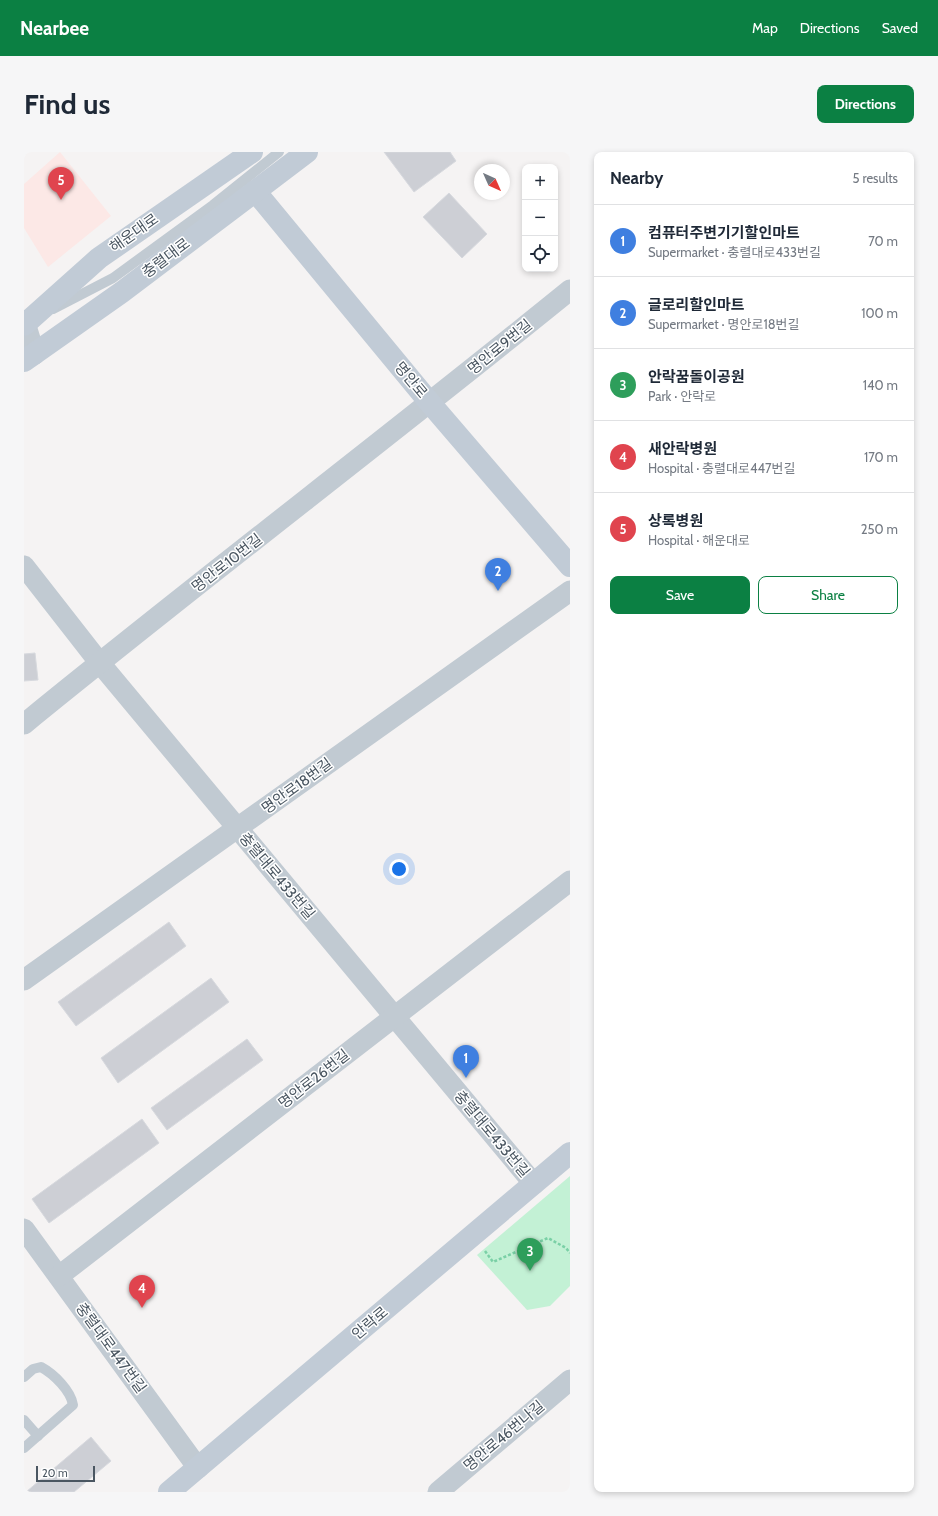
<!DOCTYPE html>
<html lang="en">
<head>
<meta charset="utf-8">
<style>
  body { margin:0; font-family:Cabin,"Noto Sans KR",sans-serif; background:#f6f6f7; color:#1f2937 }
  .controls { position:absolute; right:12px; top:12px; display:grid; overflow:hidden; border-radius:8px; box-shadow:0 2px 6px #0003 }
  .controls button { width:36px; height:36px; display:grid; place-items:center; padding:0; border:0; border-bottom:1px solid #e0e1e3; background:#fff; color:#1f2937; font:20px sans-serif }
  .compass { position:absolute; left:450px; top:12px; width:36px; height:36px; border-radius:50%; background:#fff; box-shadow:0 2px 6px #0003; rotate:135deg }
  .scale { position:absolute; left:12px; bottom:10px; width:59px; box-sizing:border-box; padding-left:4px; border:2px solid #4a5661; border-top:0; font-size:11px; line-height:14px; white-space:nowrap; color:#4a5661; -webkit-text-stroke:3px #fff; paint-order:stroke }
  .you { position:absolute; left:375px; top:717px; width:14px; height:14px; margin:-10px; border:3px solid #fff; border-radius:50%; background:#1a73e8; box-shadow:0 0 0 6px #1a73e833 }
  .badge { display:grid; place-items:center; width:26px; height:26px; border-radius:50%; background:#0b8043; color:#fff; font-size:13px; font-weight:700 }
  .pin { position:absolute; translate:-50% -33px; filter:drop-shadow(0 1px 2px #0008) }
  .pin::after { content:''; position:absolute; top:21px; width:14px; height:12px; background:inherit; clip-path:polygon(0 0,100% 0,50% 100%) }
  .list { margin:0; padding:0; list-style:none }
  h2 { display:flex; justify-content:space-between; align-items:center; height:52px; margin:0; padding:0 16px; font-size:17px }
  h2 small { font-size:13px; font-weight:400; color:#747a83 }
  .list li { display:grid; grid-template-columns:26px 1fr auto; gap:12px; align-items:center; box-sizing:border-box; height:72px; padding:0 16px; border-top:1px solid #e0e1e3 }
  .list b { display:block; font-size:15px; white-space:nowrap }
  .list p { margin:0; font-size:13px; white-space:nowrap; color:#747a83 }
  .list em { font-size:13px; font-style:normal; color:#747a83 }
  .actions { display:flex; gap:8px; padding:12px 16px }
  .actions a { flex:1; padding:9px 0; border:1px solid #0b8043; border-radius:8px; text-align:center; font-size:14px; color:#0b8043 }
  .actions .main { background:#0b8043; color:#fff }
  .icon { flex:none; width:22px; height:22px; fill:none; stroke:currentColor; stroke-width:2; stroke-linecap:round; stroke-linejoin:round }
  .map { position:relative; flex:none; width:546px; height:1340px; overflow:hidden; border-radius:8px }
  header { display:flex; align-items:center; gap:24px; box-sizing:border-box; height:56px; padding:0 20px; background:#0b8043; color:#fff }
  header strong { font-size:19px }
  nav { display:flex; gap:22px; margin-inline-start:auto; font-size:14px }
  .intro { display:flex; align-items:center; justify-content:space-between; box-sizing:border-box; height:96px; padding:0 24px }
  h1 { margin:0; font-size:28px }
  .button { padding:10px 18px; border-radius:8px; background:#0b8043; color:#fff; font-size:14px; font-weight:700 }
  main { display:flex; gap:24px; padding:0 24px }
  aside { flex:1; background:#fff; border-radius:8px; box-shadow:0 2px 6px #0003 }
  .map>svg:first-child { display:block }
  .medical { fill:#fce8e6 }
  .green { fill:#c3f1d5 }
  .building { fill:#cdcfd5; stroke:#d7d9de }
  .lines { fill:none; stroke-linecap:round; stroke-linejoin:round }
  .path { stroke:#7ad0a6; stroke-width:2.5; stroke-dasharray:3 2; stroke-linecap:butt }
  .service { stroke:#c1cad2; stroke-width:10 }
  .minor { stroke:#c1cad2; stroke-width:21 }
  .tertiary { stroke:#c1cad2; stroke-width:22 }
  .secondary { stroke:#c1cbd6; stroke-width:22 }
  .labels { text-anchor:middle; stroke-width:3; stroke-linejoin:round; paint-order:stroke }
  .street-label { font-size:15px; fill:#4a5661; stroke:#fff }
</style>
</head>
<body>
<header>
<strong>Nearbee</strong>
<nav><a>Map</a><a>Directions</a><a>Saved</a></nav>
</header>
<div class="intro"><h1>Find us</h1><a class="button">Directions</a></div>
<main>
<div class="map">
<svg width="546" height="1340" viewBox="0 0 546 1340">
  <rect width="100%" height="100%" fill="#f5f3f3"/>
  <path class="medical" d="M36,0l51,64 -63,51 -24,-39v-44z"/>
  <path class="green" d="M546,1024v110l-20,20 -23,4 -50,-55z"/>
  <g class="building">
    <path d="M360,0h66l6,9 -42,31z"/>
    <path d="M425,41l38,41 -25,24 -39,-41z"/>
    <path d="M11,501l3,27 -14,1v-27z"/>
    <path d="M145,770l17,24 -110,80 -18,-24z"/>
    <path d="M187,826l18,24 -111,81 -17,-25z"/>
    <path d="M223,887l16,21 -96,70 -16,-22z"/>
    <path d="M118,967l17,24 -110,80 -17,-24z"/>
    <path d="M67,1285l20,24 -37,31h-48z"/>
  </g>
  <g class="lines">
    <path class="path" d="M461,1099l8,11 55,-24 18,10 4,5"/>
    <g class="service">
      <path d="M29,157l60,-31 100,-73 66,-53"/>
      <path d="M0,1225l9,-8 8,-2c13,7 30,24 32,38l-49,43"/>
      <path d="M0,1268l14,16"/>
    </g>
    <g class="minor">
      <path d="M0,414l75,96 435,522"/>
      <path d="M0,572c180,-147 365,-287 546,-434"/>
      <path d="M0,828l546,-389"/>
      <path d="M0,1077l174,239"/>
      <path d="M35,1124l511,-395"/>
      <path d="M414,1340l132,-112"/>
    </g>
    <path class="tertiary" d="M0,169l10,33"/>
    <g class="secondary">
      <path d="M231,39l175,212 140,163"/>
      <path d="M0,173l75,-67 153,-106"/>
      <path d="M0,209l98,-69 185,-140"/>
      <path d="M145,1340l401,-339"/>
    </g>
  </g>
  <g class="labels">
    <g class="street-label">
      <text transform="translate(110 81) rotate(-35)" y="5">해운대로</text>
      <text transform="translate(142 106) rotate(-37)" y="5">충렬대로</text>
      <text transform="translate(476 195) rotate(-39)" y="5">명안로9번길</text>
      <text transform="translate(387 228) rotate(50)" y="5">명안로</text>
      <text transform="translate(203 411) rotate(-38)" y="5">명안로10번길</text>
      <text transform="translate(273 634) rotate(-36)" y="5">명안로18번길</text>
      <text transform="translate(253 724) rotate(50)" y="5">충렬대로433번길</text>
      <text transform="translate(290 927) rotate(-38)" y="5">명안로26번길</text>
      <text transform="translate(468 982) rotate(50)" y="5">충렬대로433번길</text>
      <text transform="translate(346 1171) rotate(-40)" y="5">안락로</text>
      <text transform="translate(87 1196) rotate(54)" y="5">충렬대로447번길</text>
      <text transform="translate(480 1284) rotate(-40)" y="5">명안로46번나길</text>
    </g>
  </g>
</svg>
<div class="controls">
<button>+</button>
<button>−</button>
<button><svg class="icon" aria-label="locate" viewBox="0 0 24 24"><circle cx="12" cy="12" r="6"/><path d="M12 2v4M12 18v4M2 12h4M18 12h4"/></svg></button>
</div>
<svg class="compass" viewBox="-18 -18 36 36"><path d="M0-13l5 13h-10z" fill="#e53935"/><path d="M0 13l5-13h-10z" fill="#747a83"/></svg>
<div class="scale">20 m</div>
<div class="you"></div>
<div class="pin badge" style="left:442px;top:926px;background:#3f7fe0">1</div>
<div class="pin badge" style="left:474px;top:439px;background:#3f7fe0">2</div>
<div class="pin badge" style="left:506px;top:1119px;background:#2e9e5b">3</div>
<div class="pin badge" style="left:118px;top:1156px;background:#e0444e">4</div>
<div class="pin badge" style="left:37px;top:48px;background:#e0444e">5</div>
</div>
<aside>
<h2>Nearby<small>5 results</small></h2>
<ul class="list">
<li><span class="badge" style="background:#3f7fe0">1</span><div><b>컴퓨터주변기기할인마트</b><p>Supermarket · 충렬대로433번길</p></div><em>70 m</em></li>
<li><span class="badge" style="background:#3f7fe0">2</span><div><b>글로리할인마트</b><p>Supermarket · 명안로18번길</p></div><em>100 m</em></li>
<li><span class="badge" style="background:#2e9e5b">3</span><div><b>안락꿈돌이공원</b><p>Park · 안락로</p></div><em>140 m</em></li>
<li><span class="badge" style="background:#e0444e">4</span><div><b>새안락병원</b><p>Hospital · 충렬대로447번길</p></div><em>170 m</em></li>
<li><span class="badge" style="background:#e0444e">5</span><div><b>상록병원</b><p>Hospital · 해운대로</p></div><em>250 m</em></li>
</ul>
<div class="actions"><a class="main">Save</a><a>Share</a></div>
</aside>
</main>
</body>
</html>
